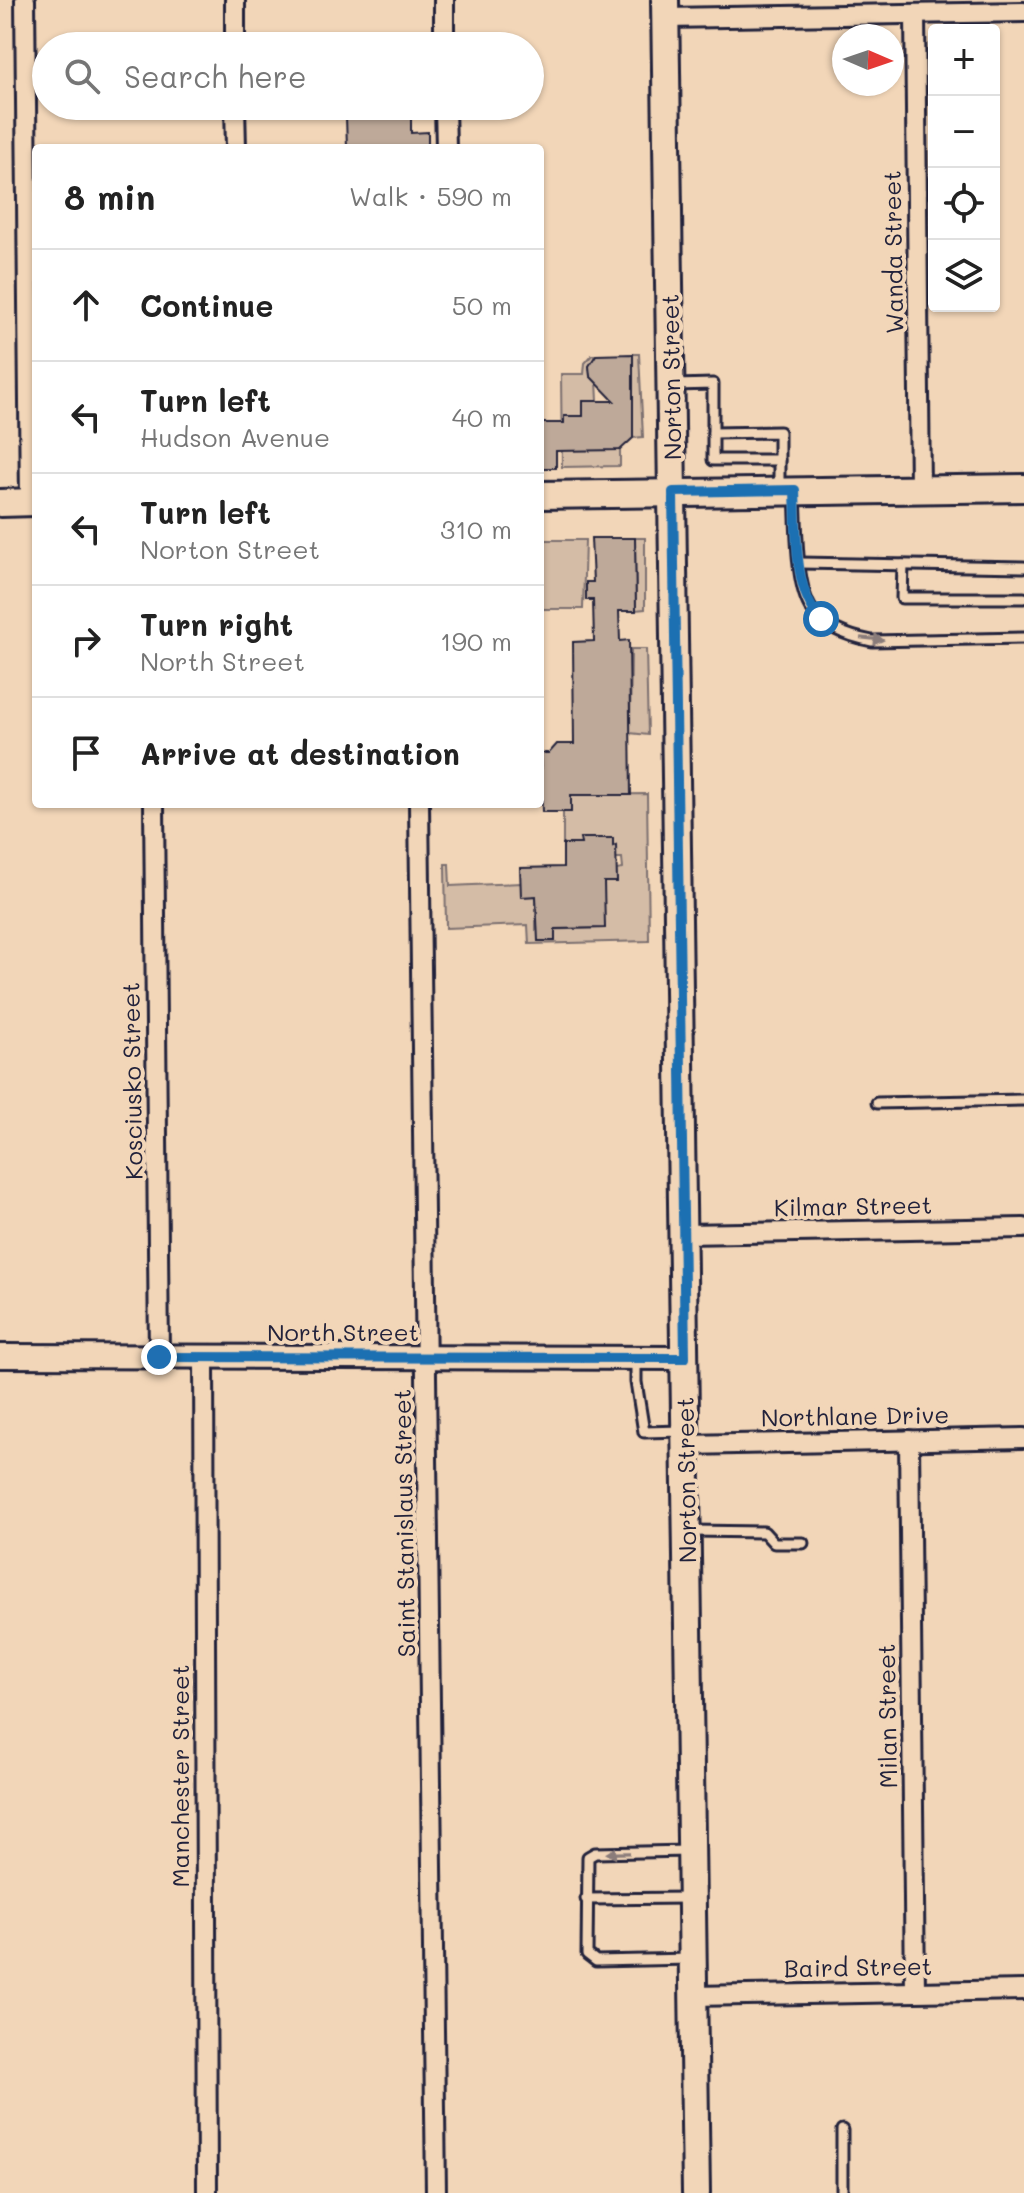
<!DOCTYPE html>
<html lang="en">
<head>
<meta charset="utf-8">
<style>
  body { margin:0; font-family:Mali,sans-serif; background:#f2f2f2; color:#222 }
  .controls { position:absolute; right:24px; top:24px; display:grid; overflow:hidden; border-radius:8px; box-shadow:0 2px 6px #0004 }
  .controls button { width:72px; height:72px; display:grid; place-items:center; padding:0; border:0; border-bottom:2px solid #e0e0e0; background:#fff; color:#222; font:40px sans-serif }
  .compass { position:absolute; left:832px; top:24px; width:72px; height:72px; border-radius:50%; background:#fff; box-shadow:0 2px 6px #0004; rotate:92deg }
  .stop { position:absolute; width:24px; height:24px; margin:-18px; border:6px solid #1f6fb2; border-radius:50%; background:#fff }
  .stop.end { background:#1f6fb2; border-color:#fff; box-shadow:0 2px 8px #0008 }
  .list { margin:0; padding:0; list-style:none }
  h2 { display:flex; justify-content:space-between; align-items:center; height:104px; margin:0; padding:0 32px; font-size:34px }
  h2 small { font-size:26px; font-weight:400; color:#767676 }
  .list li { display:grid; grid-template-columns:52px 1fr auto; gap:24px; align-items:center; box-sizing:border-box; height:112px; padding:0 32px; border-top:2px solid #e0e0e0 }
  .list b { display:block; font-size:30px; white-space:nowrap }
  .list p { margin:0; font-size:26px; white-space:nowrap; color:#767676 }
  .list em { font-size:26px; font-style:normal; color:#767676 }
  .icon { flex:none; width:44px; height:44px; fill:none; stroke:currentColor; stroke-width:2; stroke-linecap:round; stroke-linejoin:round }
  .map { position:relative; flex:none; width:1024px; height:2193px; overflow:hidden }
  .search { position:absolute; background:#fff; box-shadow:0 2px 6px #0004; left:32px; top:32px; width:512px; height:88px; display:flex; align-items:center; gap:20px; box-sizing:border-box; padding:0 28px; border-radius:44px; color:#767676; font-size:30px }
  .panel { position:absolute; background:#fff; box-shadow:0 2px 6px #0004; left:32px; top:144px; width:512px; height:664px; border-radius:8px }
  .map>svg:first-child { display:block }
  .green { fill:#d4bca6; stroke:#7b6f70; stroke-width:2 }
  .building { fill:#bea999; stroke:#22223b; stroke-width:2 }
  .lines { fill:none; stroke-linecap:round; stroke-linejoin:round }
  .service-casing { stroke:#22223b; stroke-width:15 }
  .minor-casing { stroke:#22223b; stroke-width:24 }
  .tertiary-casing { stroke:#22223b; stroke-width:28 }
  .secondary-casing { stroke:#22223b; stroke-width:32 }
  .service { stroke:#f2d6b8; stroke-width:9 }
  .minor { stroke:#f2d6b8; stroke-width:18 }
  .tertiary { stroke:#f2d6b8; stroke-width:22 }
  .secondary { stroke:#f2d6b8; stroke-width:26 }
  .oneway { fill:#8a7c7a }
  .route { stroke:#1f6fb2; stroke-width:10 }
  .labels { text-anchor:middle; stroke-width:8; stroke-linejoin:round; paint-order:stroke }
  .street-label { font-size:24px; fill:#22223b; stroke:#f2d6b8 }
</style>
</head>
<body>
<div class="map">
<svg width="1024" height="2193" viewBox="0 0 1024 2193">
  <rect width="100%" height="100%" fill="#f2d6b8"/>
  <filter id="ink" filterUnits="userSpaceOnUse"><feTurbulence type="fractalNoise" baseFrequency=".0125" numOctaves="2"/><feDisplacementMap in="SourceGraphic" scale="16" xChannelSelector="R" yChannelSelector="G"/><feConvolveMatrix kernelMatrix="1 2 1 2 8 2 1 2 1" color-interpolation-filters="sRGB"/></filter>
  <g filter="url(#ink)">
    <g class="green">
      <path d="M633,354h6l4,83 -10,1z"/>
      <path d="M592,355h6l-9,11 1,10 7,5 1,20h-15v15h-19v34h56v16l-58,1 -1,-93h23l1,-11z"/>
      <path d="M635,538h10v71l-9,1z"/>
      <path d="M540,540h45l-2,69h-41l-2,8z"/>
      <path d="M631,649h15l2,86 -18,-2z"/>
      <path d="M647,794l2,147 -120,3 -1,-19 -82,3 -1,-64h4l1,22 71,-3v14l15,-1v34l68,-2 -1,-46h14l-1,-12 7,-1 -1,-11h-6l-4,-20h-31v6h-18v-33h8v-16z"/>
    </g>
    <g class="building">
      <path d="M411,115v18l17,-1v16h-81l-1,-32z"/>
      <path d="M633,354v84l-13,12 -64,1v17h-16v-45h24v-7h19v-15h31l-24,-25 -1,-10 7,-11z"/>
      <path d="M591,538h44l1,73h-17l1,30 9,-1 2,155h-60v17h-29l-2,-59h9l8,-9h17l-1,-102 21,-1 -1,-41h-7v-18h7z"/>
      <path d="M580,838h33v8l3,-1 1,37h-13l1,46 -50,1v12h-17l-2,-45 -15,1 -1,-29 43,-1v-23h18z"/>
    </g>
    <g class="lines">
      <g class="service-casing">
        <g id="service">
          <path d="M675,385l38,-1v76h66"/>
          <path d="M713,433l66,-1v59"/>
          <path d="M795,494c2,30 0,92 17,116 13,19 40,27 60,31l152,-3"/>
          <path d="M800,563l224,4"/>
          <path d="M903,565l-1,33h122"/>
          <path d="M877,1103l147,-3"/>
          <path d="M636,1358v24l8,50 38,-1"/>
          <path d="M691,1531l73,1 10,11h29"/>
          <path d="M688,1851l-93,2 -7,4 -1,97 9,7 95,-2"/>
          <path d="M586,1899l104,-1"/>
          <path d="M842,2193v-63"/>
        </g>
      </g>
      <g class="minor-casing">
        <g id="minor">
          <path d="M25,0l5,502"/>
          <path d="M235,0v46"/>
          <path d="M444,0v46"/>
          <path d="M915,14l5,475"/>
          <path d="M665,18l359,-6"/>
          <path d="M235,106l1,42"/>
          <path d="M445,106l1,42"/>
          <path d="M154,804l5,553"/>
          <path d="M419,804l17,1389"/>
          <path d="M683,1234l341,-6"/>
          <path d="M204,1358l3,835"/>
          <path d="M909,1440l6,551"/>
          <path d="M687,1445l337,-7"/>
          <path d="M693,1996l331,-6"/>
        </g>
      </g>
      <g class="tertiary-casing">
        <path id="tertiary" d="M0,1356l685,2"/>
      </g>
      <g class="secondary-casing">
        <g id="secondary">
          <path d="M665,0l31,2193"/>
          <path d="M540,495l484,-7"/>
          <path d="M0,503l36,-1"/>
        </g>
      </g>
      <use href="#service" class="service"/>
      <use href="#minor" class="minor"/>
      <use href="#tertiary" class="tertiary"/>
      <use href="#secondary" class="secondary"/>
    </g>
    <defs><path id="oneway-solid" d="M-6-.8H1V-3.2L6.5 0L1 3.2V.8H-6Z" transform="scale(2)"/></defs>
    <g class="oneway">
      <use href="#oneway-solid" transform="translate(872 639) rotate(6)"/>
      <use href="#oneway-solid" transform="translate(618 1853) rotate(179)"/>
    </g>
  </g>
  <g class="lines" filter="url(#ink)">
    <path class="route" d="M159,1357l526,1 -12,-866 122,-2c2,38 -3,100 26,129"/>
  </g>
  <g class="labels">
    <g class="street-label">
      <text transform="translate(894 252) rotate(-91)" y="8">Wanda Street</text>
      <text transform="translate(672 377) rotate(-91)" y="8">Norton Street</text>
      <text transform="translate(133 1081) rotate(-91)" y="8">Kosciusko Street</text>
      <text transform="translate(853 1207) rotate(-1)" y="8">Kilmar Street</text>
      <text x="343" y="1341">North Street</text>
      <text transform="translate(855 1417) rotate(-1)" y="8">Northlane Drive</text>
      <text transform="translate(687 1480) rotate(-91)" y="8">Norton Street</text>
      <text transform="translate(405 1523) rotate(-91)" y="8">Saint Stanislaus Street</text>
      <text transform="translate(888 1716) rotate(-91)" y="8">Milan Street</text>
      <text transform="translate(181 1776) rotate(-90)" y="8">Manchester Street</text>
      <text transform="translate(858 1968) rotate(-1)" y="8">Baird Street</text>
    </g>
  </g>
</svg>
<div class="controls">
<button>+</button>
<button>−</button>
<button><svg class="icon" aria-label="locate" viewBox="0 0 24 24"><circle cx="12" cy="12" r="6"/><path d="M12 2v4M12 18v4M2 12h4M18 12h4"/></svg></button>
<button><svg class="icon" aria-label="layers" viewBox="0 0 24 24"><path d="M12 4l9 5-9 5-9-5zM3 14l9 5 9-5"/></svg></button>
</div>
<svg class="compass" viewBox="-18 -18 36 36"><path d="M0-13l5 13h-10z" fill="#e53935"/><path d="M0 13l5-13h-10z" fill="#767676"/></svg>
<div class="stop" style="left:821px;top:619px"></div>
<div class="stop end" style="left:159px;top:1357px"></div>
<div class="search"><svg class="icon" aria-label="search" viewBox="0 0 24 24"><circle cx="10" cy="10" r="6"/><path d="M15 15l6 6"/></svg>Search here</div>
<section class="panel">
<h2>8 min<small>Walk · 590 m</small></h2>
<ul class="list">
<li><svg class="icon" aria-label="ahead" viewBox="0 0 24 24"><path d="M12 20V5M6 11l6-6 6 6"/></svg><div><b>Continue</b></div><em>50 m</em></li>
<li><svg class="icon" aria-label="left" viewBox="0 0 24 24"><path d="M17 20v-9H6M10 6l-5 5 5 5"/></svg><div><b>Turn left</b><p>Hudson Avenue</p></div><em>40 m</em></li>
<li><svg class="icon" aria-label="left" viewBox="0 0 24 24"><path d="M17 20v-9H6M10 6l-5 5 5 5"/></svg><div><b>Turn left</b><p>Norton Street</p></div><em>310 m</em></li>
<li><svg class="icon" aria-label="right" viewBox="0 0 24 24"><path d="M7 20v-9h11M14 6l5 5-5 5"/></svg><div><b>Turn right</b><p>North Street</p></div><em>190 m</em></li>
<li><svg class="icon" aria-label="arrive" viewBox="0 0 24 24"><path d="M6 21V4h12l-3 4 3 4H6"/></svg><div><b>Arrive at destination</b></div></li>
</ul>
</section>
</div>
</body>
</html>
